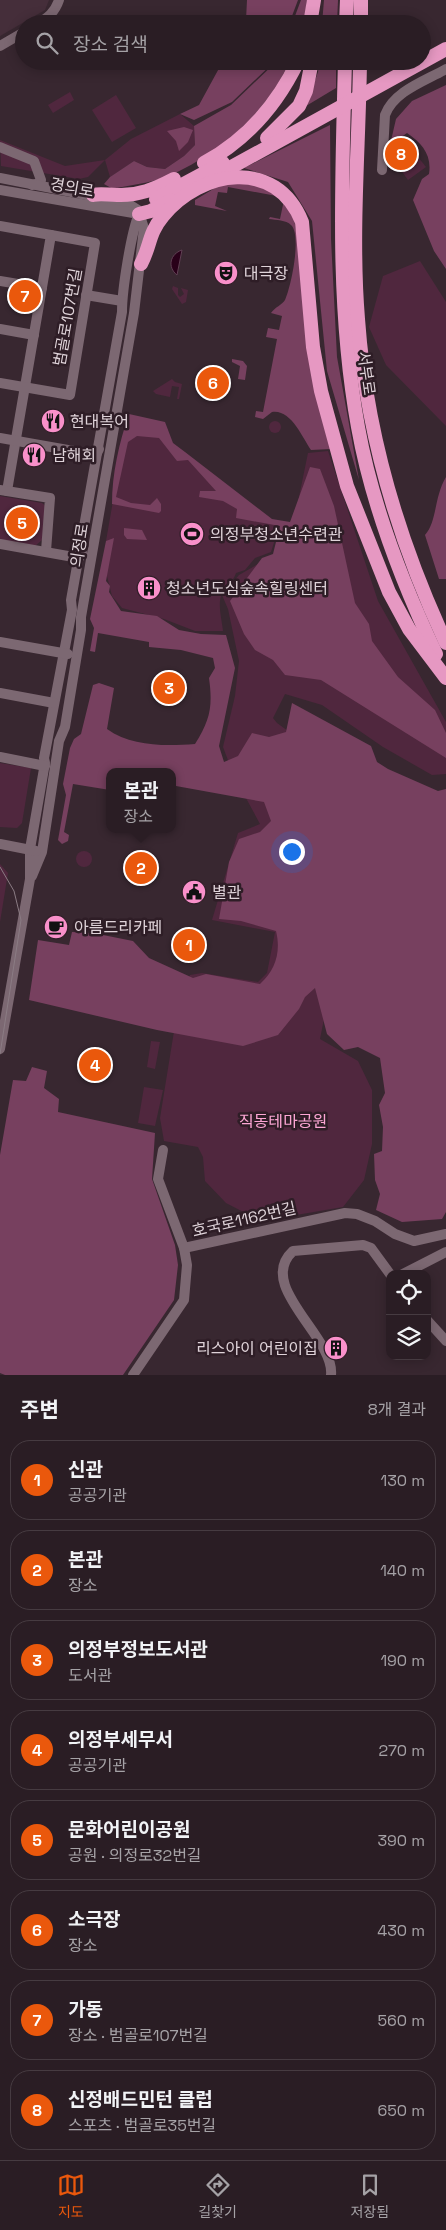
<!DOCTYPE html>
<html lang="ko">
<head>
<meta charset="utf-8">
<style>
  body { margin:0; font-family:"Space Grotesk","Noto Sans KR",sans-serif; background:#362a31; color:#f1f3f6 }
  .controls { position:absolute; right:15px; bottom:15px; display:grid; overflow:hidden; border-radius:10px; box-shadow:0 2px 12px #0003 }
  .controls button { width:45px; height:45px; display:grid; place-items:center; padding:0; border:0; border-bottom:1px solid #463b41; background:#2a1d24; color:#f1f3f6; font:25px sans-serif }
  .you { position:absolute; left:291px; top:851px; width:18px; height:18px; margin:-12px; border:4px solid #fff; border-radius:50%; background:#1a73e8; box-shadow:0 0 0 8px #1a73e833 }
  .badge { display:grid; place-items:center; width:32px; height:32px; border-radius:50%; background:#ea580c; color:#fff; font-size:16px; font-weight:700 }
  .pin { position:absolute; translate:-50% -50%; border:2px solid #fff; box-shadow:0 1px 5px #0006 }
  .popup { position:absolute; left:106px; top:768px; width:70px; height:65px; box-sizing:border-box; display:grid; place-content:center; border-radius:10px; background:#2a1d24; filter:drop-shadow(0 1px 4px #0005); font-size:16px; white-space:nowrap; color:#a5a2a6 }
  .popup b { font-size:19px; color:#f1f3f6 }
  .popup::after { content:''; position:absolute; left:50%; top:100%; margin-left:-10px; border:10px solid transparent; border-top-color:#2a1d24 }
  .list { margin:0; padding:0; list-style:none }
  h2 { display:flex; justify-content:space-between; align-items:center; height:65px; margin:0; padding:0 20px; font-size:21px }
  h2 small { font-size:16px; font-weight:400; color:#a5a2a6 }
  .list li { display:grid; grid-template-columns:32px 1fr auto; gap:15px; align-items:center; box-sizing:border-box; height:80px; margin:0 10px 10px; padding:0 10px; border:1px solid #463b41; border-radius:20px }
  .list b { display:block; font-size:19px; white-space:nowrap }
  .list p { margin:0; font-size:16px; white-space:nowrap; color:#a5a2a6 }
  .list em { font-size:16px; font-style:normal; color:#a5a2a6 }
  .icon { flex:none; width:28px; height:28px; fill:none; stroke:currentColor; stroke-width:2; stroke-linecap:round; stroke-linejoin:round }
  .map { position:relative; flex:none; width:446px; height:1375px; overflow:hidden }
  .search { position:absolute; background:#2a1d24; box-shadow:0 2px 12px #0003; left:15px; right:15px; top:15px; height:55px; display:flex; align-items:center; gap:12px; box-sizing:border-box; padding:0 18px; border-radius:28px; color:#a5a2a6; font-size:19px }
  .sheet { height:785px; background:#2a1d24 }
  nav { display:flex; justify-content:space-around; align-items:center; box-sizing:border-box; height:70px; border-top:1px solid #463b41; background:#2a1d24; font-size:14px; color:#a5a2a6 }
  nav a { display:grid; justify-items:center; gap:2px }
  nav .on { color:#ea580c }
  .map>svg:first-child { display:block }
  .built { fill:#452e3a }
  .green { fill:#50273e }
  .forest { fill:#77405f }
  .water { fill:#290019; stroke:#603f53 }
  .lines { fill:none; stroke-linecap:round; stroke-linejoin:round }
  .minor { stroke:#7c6872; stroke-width:10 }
  .highway { stroke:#e698c2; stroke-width:14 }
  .tram { stroke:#8b7c84; stroke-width:1 }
  .labels { text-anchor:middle; stroke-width:5; stroke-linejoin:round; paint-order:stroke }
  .street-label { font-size:16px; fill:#dfd3d9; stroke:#2e1d26 }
  .poi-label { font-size:16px; fill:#dfd3d9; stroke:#2e1d26; text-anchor:start }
  .park-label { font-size:16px; fill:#fca6d4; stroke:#2e1d26 }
</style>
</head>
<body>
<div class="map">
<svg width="446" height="1375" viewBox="0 0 446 1375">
  <rect width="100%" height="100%" fill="#382730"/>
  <path class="built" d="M0,0h49l-4,10 -45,26z"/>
  <g class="green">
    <path d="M70,92l4,8 -21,13 -5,-8z"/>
    <path d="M116,95l20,33 -24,14 -20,-32z"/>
    <path d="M180,114l14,12 1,19 -11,11 -19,13 -18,-2 -13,-6 -24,16 -5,-17 -17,17 -9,2 -78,-13 -1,-26 65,26 40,-6 26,-21z"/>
    <path d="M418,157l8,10 -18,13 -8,-11z"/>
    <path d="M420,261l26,41v124l-60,-61 -17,-38 14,-51z"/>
    <path d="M173,286l5,2v7l2,2 4,-3 -3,-6 7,2 -2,12 -4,2 -10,-15z"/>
    <path d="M172,379l3,3 7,2 -3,15h-2l2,-12 -7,-1 -2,11 -14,-3 -3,-3z"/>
    <circle cx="275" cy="427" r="6"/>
    <path d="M125,432l41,6 69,59 44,30 -8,25 -16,6 -10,12 -9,3c-3,9 -10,13 -14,21 -5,9 0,26 1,37h-28l-31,-12 -42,-11 -10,-12 -5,-20 -1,-35z"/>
    <path d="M328,451l50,150 68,121v52l-14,1 -49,-28 -61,-42 -37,-11 -12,24 4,5 29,21 22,255 -8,40 38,22 14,29v54l-8,36 -21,27 -82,14 -35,-18 -21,-22 -2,-24 -5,-10 -34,-6 -4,-23 16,-99 14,-44 12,-2 56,9 9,-9 8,-41 -63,-12 26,-87 22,-9 -26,-48 -11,-29 12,-51 4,-35 -11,-52 -6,-14 17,-20 38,-22 16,-27 15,-73z"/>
    <path d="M0,496l42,7 5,4 -5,33 -7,6 -35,-6z"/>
    <path d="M0,763l31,5 -9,55 -5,5 -17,-1z"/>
    <circle cx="84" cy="859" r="8"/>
    <path d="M0,864l8,9 -8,49z"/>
    <path d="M151,1041l9,1 -5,27 -8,-2z"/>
    <path d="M144,1087l19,3 -8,36 -17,-3z"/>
  </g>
  <g class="forest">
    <path d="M247,0h51l-9,24h-45l2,-4z"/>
    <path d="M301,0h6l-3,24h-12z"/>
    <path d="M324,0h14l-1,24h-15z"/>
    <path d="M223,61h52l-43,41 -38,18 -14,-6 19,-9z"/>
    <path d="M277,61h13c-25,53 -70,93 -124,116 -16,6 -36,8 -53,12l-9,-5 6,-7 24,-16 13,6 18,2 19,-13 11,-11 -1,-19 37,-21z"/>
    <path d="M319,61h17v27l-30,18 12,-34z"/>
    <path d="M446,85v184l-12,-18 -21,-51 9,-21 7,-5c3,-19 -7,-31 -22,-41l-17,12 6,-26 16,-18z"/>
    <path d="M330,125l1,114 6,118 22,123 -32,-109 -15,-150 -24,-39 -44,-14z"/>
    <path d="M184,127l9,3 -5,12 -9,9 -3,-10 -9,-10z"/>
    <path d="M247,181l35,16 -54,-10 -1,6 -9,-1 -3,14 12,5 -32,-6v-5l25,-15z"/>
    <path d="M284,200l9,12 38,237 -20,1c-9,-13 -20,-41 -39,-38l-9,7 -8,-2 1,-6 7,1 14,-73 -11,-2 2,-9 11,2 3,-14 -11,-3c4,-6 11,-8 14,-13 6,-13 17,-65 6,-75 -5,-5 -15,-5 -22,-6l1,-2 10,2z"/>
    <path d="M232,359l11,2 4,5 -2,14 -7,-1 2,-13 -8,-4z"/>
    <path d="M129,414l36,8 8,21 12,9 87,67 18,3 20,-55 10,2 14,37 21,97 14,21 3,17 26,36 37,33 11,23v25l-125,-78 -36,-5 -12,-15 -18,-10 -11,-16 -14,-33 32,-43 11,-4 7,-28 -44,-8 1,-9 -14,-8 -24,-4 1,-6h16l-28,-31 -11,1 -18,-23 -22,-2 -9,6 -12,55 15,6 19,2 7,-7 4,6v7l-2,2 -47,-9c0,-30 7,-61 17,-90z"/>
    <path d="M446,477v102h-7l-14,-44c12,-13 9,-38 21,-58z"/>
    <path d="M124,528l18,2 5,10 -20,-1 -3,-4z"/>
    <path d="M114,538l-8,43 4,5 -1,6 12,19 36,5 22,14 22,4 25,1 9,33 -16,78 5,16 14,-6 14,-23 17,4 17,-5 6,-29 79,43 6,16 11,7 50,22 8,-2v423l-4,7 -40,3 -26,-12 4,-16 -5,-14 -1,-26 8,-3 1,-24 -4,-22 6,-12 -5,-35 -22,-11 -14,3 -17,-16 -12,-46 -10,9 -6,12 -21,26 -35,11 -86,-16 -128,-30 9,-60 31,5 3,-13 21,1 40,8 16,17 44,20 13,-4 54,10c16,-14 21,-33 16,-53l-35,-10 -22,-2 10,-57 10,-23 21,-7 11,-11 -7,-19 -88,-16 -4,15v-29h-62v18l-37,-6 -9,48 5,3 -1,6 -6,3 -4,-4 8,-45 -3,-11 7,-36 4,-9 7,-5 12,-49 6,-2 15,5 -7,41c25,18 59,17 88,15 15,-24 18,-37 14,-66l6,-10 -2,-10 -32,-8 -32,-3v-5l-51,-9 -3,19 -5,-1 4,-23 -4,-9 16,-78z"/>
    <path d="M32,1067l15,4 -3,17 15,11 -1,13 97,21 -3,46 23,66 3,20 -4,35 -51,75h-118l-5,-2v-218l13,-75 13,1z"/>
  </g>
  <path class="water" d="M182,250l-5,25c-10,-8 -7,-21 5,-25z"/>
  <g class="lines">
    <g class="minor">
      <path d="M37,24c11,-6 18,-12 22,-24"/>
      <path d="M0,46l24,-14"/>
      <path d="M0,147l34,14 7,19 -2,3 -7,2"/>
      <path d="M382,170l3,-55c9,-24 40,-34 61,-46"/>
      <path d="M0,178l127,25 11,7 6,18 -10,85 -53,304v13l-16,97 -6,14 -17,111 -10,24"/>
      <path d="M0,190l139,24c-8,19 -17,76 -17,98l-51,288 1,10 -28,148 1,5 -15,86v30l-30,170"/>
      <path d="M0,226l51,9 -44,256"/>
      <path d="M0,281l42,7"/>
      <path d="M86,295l36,6"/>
      <path d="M0,329l34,6"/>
      <path d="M0,383l70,12 25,-152 -44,-8"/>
      <path d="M0,438l96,17 3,-6"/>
      <path d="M0,490l50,8 -4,53"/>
      <path d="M0,544l79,14 3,-5"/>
      <path d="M0,642l68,12"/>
      <path d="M0,693l54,10"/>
      <path d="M0,757l45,9"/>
      <path d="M0,844l36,7"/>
      <path d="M163,1150l-5,29 26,69"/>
      <path d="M403,1274l43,-22"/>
      <path d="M427,1320l19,21"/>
      <path d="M133,1375l51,-75 3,-35 -3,-17 161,-35 12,1 18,7 20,13 19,7 32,-7"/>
      <path d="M331,1375c4,-38 -76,-89 -38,-124l70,-6 8,3 19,26"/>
    </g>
    <g class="highway">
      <path d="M310,24l4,-24"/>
      <path d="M346,24l1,-24"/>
      <path d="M361,24v-24"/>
      <path d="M345,61c-3,122 -9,245 13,366 14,79 44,155 78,227"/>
      <path d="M360,61c-1,86 -9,172 -2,258 8,114 40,221 88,324"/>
      <path d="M267,138l32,-32 7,-15 6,-30"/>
      <path d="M204,163c42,-23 73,-58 94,-102"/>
      <path d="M217,175l229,-126"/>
      <path d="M93,195c8,-2 15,0 24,0 21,1 38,-6 57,-16"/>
      <path d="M156,199l67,-36"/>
      <path d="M139,214l12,-3 20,-11"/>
      <path d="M141,264c10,-19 7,-30 22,-48 38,-46 113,-59 139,6l11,125 8,44 26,95 42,106 20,37 37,49"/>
    </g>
    <path class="tram" d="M0,867l14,24 7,29 -21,134"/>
  </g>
  <defs>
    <g id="theatre-disc" transform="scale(1.25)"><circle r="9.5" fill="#f990ca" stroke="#2e1d26"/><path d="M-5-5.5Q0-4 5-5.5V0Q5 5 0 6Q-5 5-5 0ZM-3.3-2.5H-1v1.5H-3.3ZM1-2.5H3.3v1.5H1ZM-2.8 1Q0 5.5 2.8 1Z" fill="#111"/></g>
    <g id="restaurant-disc" transform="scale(1.25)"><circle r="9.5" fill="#f990ca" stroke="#2e1d26"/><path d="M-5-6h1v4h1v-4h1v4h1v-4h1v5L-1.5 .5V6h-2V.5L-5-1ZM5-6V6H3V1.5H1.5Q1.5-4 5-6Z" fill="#111"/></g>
    <g id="stadium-disc" transform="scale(1.25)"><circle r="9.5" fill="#f990ca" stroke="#2e1d26"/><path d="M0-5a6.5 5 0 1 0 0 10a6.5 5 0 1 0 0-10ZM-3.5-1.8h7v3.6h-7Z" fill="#111"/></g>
    <g id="building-disc" transform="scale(1.25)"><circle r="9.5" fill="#f990ca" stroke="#2e1d26"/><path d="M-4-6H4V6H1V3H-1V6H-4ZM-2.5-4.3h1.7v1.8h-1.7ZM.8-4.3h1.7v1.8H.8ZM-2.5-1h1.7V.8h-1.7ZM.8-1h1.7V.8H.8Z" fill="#111"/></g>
    <g id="civic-disc" transform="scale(1.25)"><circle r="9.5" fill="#f990ca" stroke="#2e1d26"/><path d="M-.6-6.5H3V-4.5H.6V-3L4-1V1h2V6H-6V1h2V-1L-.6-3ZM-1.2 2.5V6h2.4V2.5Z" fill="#111"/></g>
    <g id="cafe-disc" transform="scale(1.25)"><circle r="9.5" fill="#f990ca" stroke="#2e1d26"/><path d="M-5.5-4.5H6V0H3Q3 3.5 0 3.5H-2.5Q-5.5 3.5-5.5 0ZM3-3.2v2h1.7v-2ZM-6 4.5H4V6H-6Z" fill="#111"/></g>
  </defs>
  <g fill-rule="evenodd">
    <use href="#theatre-disc" x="226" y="273"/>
    <use href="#restaurant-disc" x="53" y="421"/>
    <use href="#restaurant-disc" x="34" y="455"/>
    <use href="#stadium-disc" x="192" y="534"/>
    <use href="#building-disc" x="149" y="588"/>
    <use href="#civic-disc" x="194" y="892"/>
    <use href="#cafe-disc" x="56" y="927"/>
    <use href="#building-disc" x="336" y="1348"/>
  </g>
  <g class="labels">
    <g class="street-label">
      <text transform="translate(72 187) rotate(10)" y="6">경의로</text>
      <text transform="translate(67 317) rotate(-80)" y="6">범골로107번길</text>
      <text transform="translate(367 373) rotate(82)" y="6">서부로</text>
      <text transform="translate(79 545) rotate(-81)" y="6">의정로</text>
      <text transform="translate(244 1219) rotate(-13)" y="6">호국로1162번길</text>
    </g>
    <g class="poi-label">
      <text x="244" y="279">대극장</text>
      <text x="70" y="427">현대복어</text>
      <text x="52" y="461">남해회</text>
      <text x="210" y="540">의정부청소년수련관</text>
      <text x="166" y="594">청소년도심숲속힐링센터</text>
      <text x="212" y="898">별관</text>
      <text x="74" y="933">아름드리카페</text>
      <text x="318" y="1354" text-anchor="end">리스아이 어린이집</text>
    </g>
    <g class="park-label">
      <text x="283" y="1127">직동테마공원</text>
    </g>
  </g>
</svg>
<div class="controls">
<button><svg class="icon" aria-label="locate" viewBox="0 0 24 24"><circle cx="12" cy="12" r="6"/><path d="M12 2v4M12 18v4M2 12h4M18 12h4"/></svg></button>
<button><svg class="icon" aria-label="layers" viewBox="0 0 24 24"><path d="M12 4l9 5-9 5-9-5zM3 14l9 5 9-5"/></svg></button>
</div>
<div class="you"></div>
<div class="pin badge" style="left:189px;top:945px">1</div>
<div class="pin badge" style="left:141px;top:868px">2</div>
<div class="popup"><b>본관</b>장소</div>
<div class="pin badge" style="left:169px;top:688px">3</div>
<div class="pin badge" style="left:95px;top:1065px">4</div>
<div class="pin badge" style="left:22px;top:523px">5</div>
<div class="pin badge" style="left:213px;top:383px">6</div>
<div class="pin badge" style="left:25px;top:296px">7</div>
<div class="pin badge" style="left:401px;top:154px">8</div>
<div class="search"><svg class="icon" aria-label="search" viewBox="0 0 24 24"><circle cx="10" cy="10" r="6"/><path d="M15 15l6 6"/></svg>장소 검색</div>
</div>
<section class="sheet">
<h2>주변<small>8개 결과</small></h2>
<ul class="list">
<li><span class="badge">1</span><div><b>신관</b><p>공공기관</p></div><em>130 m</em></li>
<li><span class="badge">2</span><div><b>본관</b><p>장소</p></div><em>140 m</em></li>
<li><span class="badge">3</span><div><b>의정부정보도서관</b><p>도서관</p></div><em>190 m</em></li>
<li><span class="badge">4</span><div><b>의정부세무서</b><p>공공기관</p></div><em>270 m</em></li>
<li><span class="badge">5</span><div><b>문화어린이공원</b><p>공원 · 의정로32번길</p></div><em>390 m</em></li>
<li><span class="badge">6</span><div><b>소극장</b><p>장소</p></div><em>430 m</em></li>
<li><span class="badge">7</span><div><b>가동</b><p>장소 · 범골로107번길</p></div><em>560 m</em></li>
<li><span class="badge">8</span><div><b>신정배드민턴 클럽</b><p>스포츠 · 범골로35번길</p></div><em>650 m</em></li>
</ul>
</section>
<nav>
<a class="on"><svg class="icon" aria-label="map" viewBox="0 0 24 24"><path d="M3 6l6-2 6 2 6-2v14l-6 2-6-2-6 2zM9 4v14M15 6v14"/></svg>지도</a>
<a><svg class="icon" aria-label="directions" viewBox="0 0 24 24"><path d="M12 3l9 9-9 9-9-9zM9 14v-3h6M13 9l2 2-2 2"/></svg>길찾기</a>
<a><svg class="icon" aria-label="saved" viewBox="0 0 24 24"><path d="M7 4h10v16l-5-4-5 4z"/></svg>저장됨</a>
</nav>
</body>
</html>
